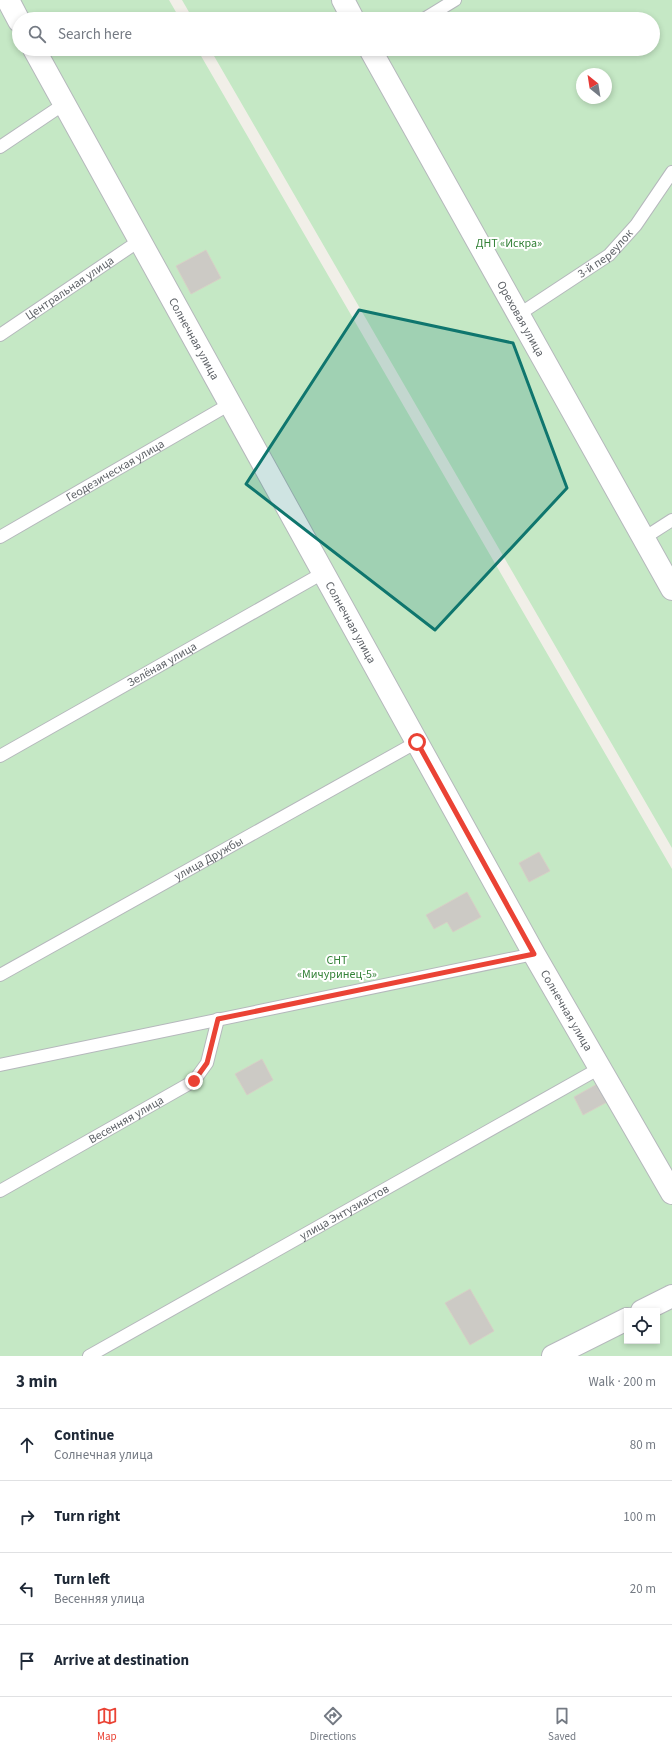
<!DOCTYPE html>
<html lang="en">
<head>
<meta charset="utf-8">
<style>
  body { margin:0; font-family:"Source Sans 3",sans-serif; background:#f2f2f3; color:#1f2937 }
  .controls { position:absolute; right:12px; bottom:12px; display:grid; overflow:hidden; border-radius:0px; box-shadow:0 2px 6px #0003 }
  .controls button { width:36px; height:36px; display:grid; place-items:center; padding:0; border:0; border-bottom:1px solid #e0e1e3; background:#fff; color:#1f2937; font:20px sans-serif }
  .compass { position:absolute; left:576px; top:68px; width:36px; height:36px; border-radius:50%; background:#fff; box-shadow:0 2px 6px #0003; rotate:330deg }
  .stop { position:absolute; width:12px; height:12px; margin:-9px; border:3px solid #ea4335; border-radius:50%; background:#fff }
  .stop.end { background:#ea4335; border-color:#fff; box-shadow:0 1px 4px #0008 }
  .list { margin:0; padding:0; list-style:none }
  h2 { display:flex; justify-content:space-between; align-items:center; height:52px; margin:0; padding:0 16px; font-size:17px }
  h2 small { font-size:13px; font-weight:400; color:#747a83 }
  .list li { display:grid; grid-template-columns:26px 1fr auto; gap:12px; align-items:center; box-sizing:border-box; height:72px; padding:0 16px; border-top:1px solid #e0e1e3 }
  .list b { display:block; font-size:15px; white-space:nowrap }
  .list p { margin:0; font-size:13px; white-space:nowrap; color:#747a83 }
  .list em { font-size:13px; font-style:normal; color:#747a83 }
  .icon { flex:none; width:22px; height:22px; fill:none; stroke:currentColor; stroke-width:2; stroke-linecap:round; stroke-linejoin:round }
  .map { position:relative; flex:none; width:672px; height:1356px; overflow:hidden }
  .search { position:absolute; background:#fff; box-shadow:0 2px 6px #0003; left:12px; right:12px; top:12px; height:44px; display:flex; align-items:center; gap:10px; box-sizing:border-box; padding:0 14px; border-radius:22px; color:#747a83; font-size:15px }
  .sheet { height:340px; background:#fff }
  nav { display:flex; justify-content:space-around; align-items:center; box-sizing:border-box; height:56px; border-top:1px solid #e0e1e3; background:#fff; font-size:11px; color:#747a83 }
  nav a { display:grid; justify-items:center; gap:2px }
  nav .on { color:#ea4335 }
  .map>svg:first-child { display:block }
  .green { fill:#c5e8c5; fill-rule:evenodd }
  .building { fill:#cccac5; stroke:#d6d1c6 }
  .lines { fill:none; stroke-linecap:round; stroke-linejoin:round }
  .service-casing { stroke:#b5b8bc; stroke-width:14 }
  .minor-casing { stroke:#b5b8bc; stroke-width:24 }
  .service { stroke:#fff; stroke-width:12 }
  .minor { stroke:#fff; stroke-width:22 }
  .route { stroke:#ea4335; stroke-width:5 }
  .marked { fill:#0f766e; fill-opacity:0.2; stroke:#0f766e; stroke-width:3; stroke-linejoin:round }
  .labels { text-anchor:middle; stroke-width:4; stroke-linejoin:round; paint-order:stroke }
  .park-label { font-size:12px; fill:#348238; stroke:#fff }
  .street-label { font-size:12px; fill:#5f6368; stroke:#fff }
</style>
</head>
<body>
<div class="map">
<svg width="672" height="1356" viewBox="0 0 672 1356">
  <rect width="100%" height="100%" fill="#f1efe8"/>
  <g class="green">
    <path d="M0,0h169l11,19h-161v30h178l475,820v433l-108,54h-564z"/>
    <path d="M182,0h490v848l-462,-799h443v-30h-460zM582,74h24v24h-24z"/>
    <path d="M672,1309v47h-95l50,-25v10h30v-25z"/>
  </g>
  <g class="building">
    <path d="M206,250l15,28 -30,16 -15,-28z"/>
    <path d="M539,852l11,19 -21,11 -10,-19z"/>
    <path d="M467,892l14,25 -28,15 -6,-10 -13,7 -8,-14z"/>
    <path d="M262,1059l11,21 -26,15 -12,-21z"/>
    <path d="M599,1083l10,18 -26,14 -9,-18z"/>
    <path d="M470,1289l24,42 -24,14 -25,-42z"/>
  </g>
  <g class="lines">
    <g class="service-casing">
      <g id="service">
        <path d="M424,19l31,-19"/>
        <path d="M0,147l64,-43"/>
        <path id="s1" d="M518,315l91,-60 27,-30 36,-53"/>
        <path id="s2" d="M0,335l139,-94"/>
        <path id="s3" d="M0,537l230,-133"/>
        <path d="M644,538l28,-18"/>
        <path id="s4" d="M0,756l323,-183"/>
        <path id="s5" d="M0,975l417,-233"/>
        <path d="M0,1065l534,-111"/>
        <path id="s6" d="M0,1191l194,-110 13,-18 11,-44"/>
        <path id="s7" d="M89,1356l511,-288"/>
      </g>
    </g>
    <g class="minor-casing">
      <g id="minor">
        <path d="M8,0l11,21"/>
        <path d="M343,0l10,19"/>
        <path id="s8" d="M34,49l500,905 138,239"/>
        <path id="s9" d="M370,49l302,540"/>
        <path d="M642,1311l30,-15"/>
        <path d="M553,1356l74,-37"/>
      </g>
    </g>
    <use href="#service" class="service"/>
    <use href="#minor" class="minor"/>
  </g>
  <g class="lines">
    <path class="route" d="M194,1081l13,-18 11,-44 316,-65 -117,-212"/>
  </g>
  <path class="marked" d="M359,310l154,33 54,145 -132,142 -189,-146z"/>
  <g class="labels">
    <g class="park-label">
      <text x="509" y="247">ДНТ «Искра»</text>
      <text x="337" y="964">СНТ<tspan x="337" dy="14">«Мичуринец-5»</tspan></text>
    </g>
    <g class="street-label">
      <text dy="4" stroke="none"><textPath href="#s1" startOffset="107">3-й переулок</textPath></text>
      <text dy="4" stroke="none"><textPath href="#s2" startOffset="84">Центральная улица</textPath></text>
      <text dy="4" stroke="none"><textPath href="#s9" startOffset="309">Ореховая улица</textPath></text>
      <text dy="4" stroke="none"><textPath href="#s8" startOffset="331">Солнечная улица</textPath></text>
      <text dy="4" stroke="none"><textPath href="#s3" startOffset="133">Геодезическая улица</textPath></text>
      <text dy="4" stroke="none"><textPath href="#s8" startOffset="655">Солнечная улица</textPath></text>
      <text dy="4" stroke="none"><textPath href="#s4" startOffset="186">Зелёная улица</textPath></text>
      <text dy="4" stroke="none"><textPath href="#s5" startOffset="239">улица Дружбы</textPath></text>
      <text dy="4" stroke="none"><textPath href="#s8" startOffset="1099">Солнечная улица</textPath></text>
      <text dy="4" stroke="none"><textPath href="#s6" startOffset="145">Весенняя улица</textPath></text>
      <text dy="4" stroke="none"><textPath href="#s7" startOffset="293">улица Энтузиастов</textPath></text>
    </g>
  </g>
</svg>
<div class="controls">
<button><svg class="icon" aria-label="locate" viewBox="0 0 24 24"><circle cx="12" cy="12" r="6"/><path d="M12 2v4M12 18v4M2 12h4M18 12h4"/></svg></button>
</div>
<svg class="compass" viewBox="-18 -18 36 36"><path d="M0-13l5 13h-10z" fill="#e53935"/><path d="M0 13l5-13h-10z" fill="#747a83"/></svg>
<div class="stop" style="left:417px;top:742px"></div>
<div class="stop end" style="left:194px;top:1081px"></div>
<div class="search"><svg class="icon" aria-label="search" viewBox="0 0 24 24"><circle cx="10" cy="10" r="6"/><path d="M15 15l6 6"/></svg>Search here</div>
</div>
<section class="sheet">
<h2>3 min<small>Walk · 200 m</small></h2>
<ul class="list">
<li><svg class="icon" aria-label="ahead" viewBox="0 0 24 24"><path d="M12 20V5M6 11l6-6 6 6"/></svg><div><b>Continue</b><p>Солнечная улица</p></div><em>80 m</em></li>
<li><svg class="icon" aria-label="right" viewBox="0 0 24 24"><path d="M7 20v-9h11M14 6l5 5-5 5"/></svg><div><b>Turn right</b></div><em>100 m</em></li>
<li><svg class="icon" aria-label="left" viewBox="0 0 24 24"><path d="M17 20v-9H6M10 6l-5 5 5 5"/></svg><div><b>Turn left</b><p>Весенняя улица</p></div><em>20 m</em></li>
<li><svg class="icon" aria-label="arrive" viewBox="0 0 24 24"><path d="M6 21V4h12l-3 4 3 4H6"/></svg><div><b>Arrive at destination</b></div></li>
</ul>
</section>
<nav>
<a class="on"><svg class="icon" aria-label="map" viewBox="0 0 24 24"><path d="M3 6l6-2 6 2 6-2v14l-6 2-6-2-6 2zM9 4v14M15 6v14"/></svg>Map</a>
<a><svg class="icon" aria-label="directions" viewBox="0 0 24 24"><path d="M12 3l9 9-9 9-9-9zM9 14v-3h6M13 9l2 2-2 2"/></svg>Directions</a>
<a><svg class="icon" aria-label="saved" viewBox="0 0 24 24"><path d="M7 4h10v16l-5-4-5 4z"/></svg>Saved</a>
</nav>
</body>
</html>
